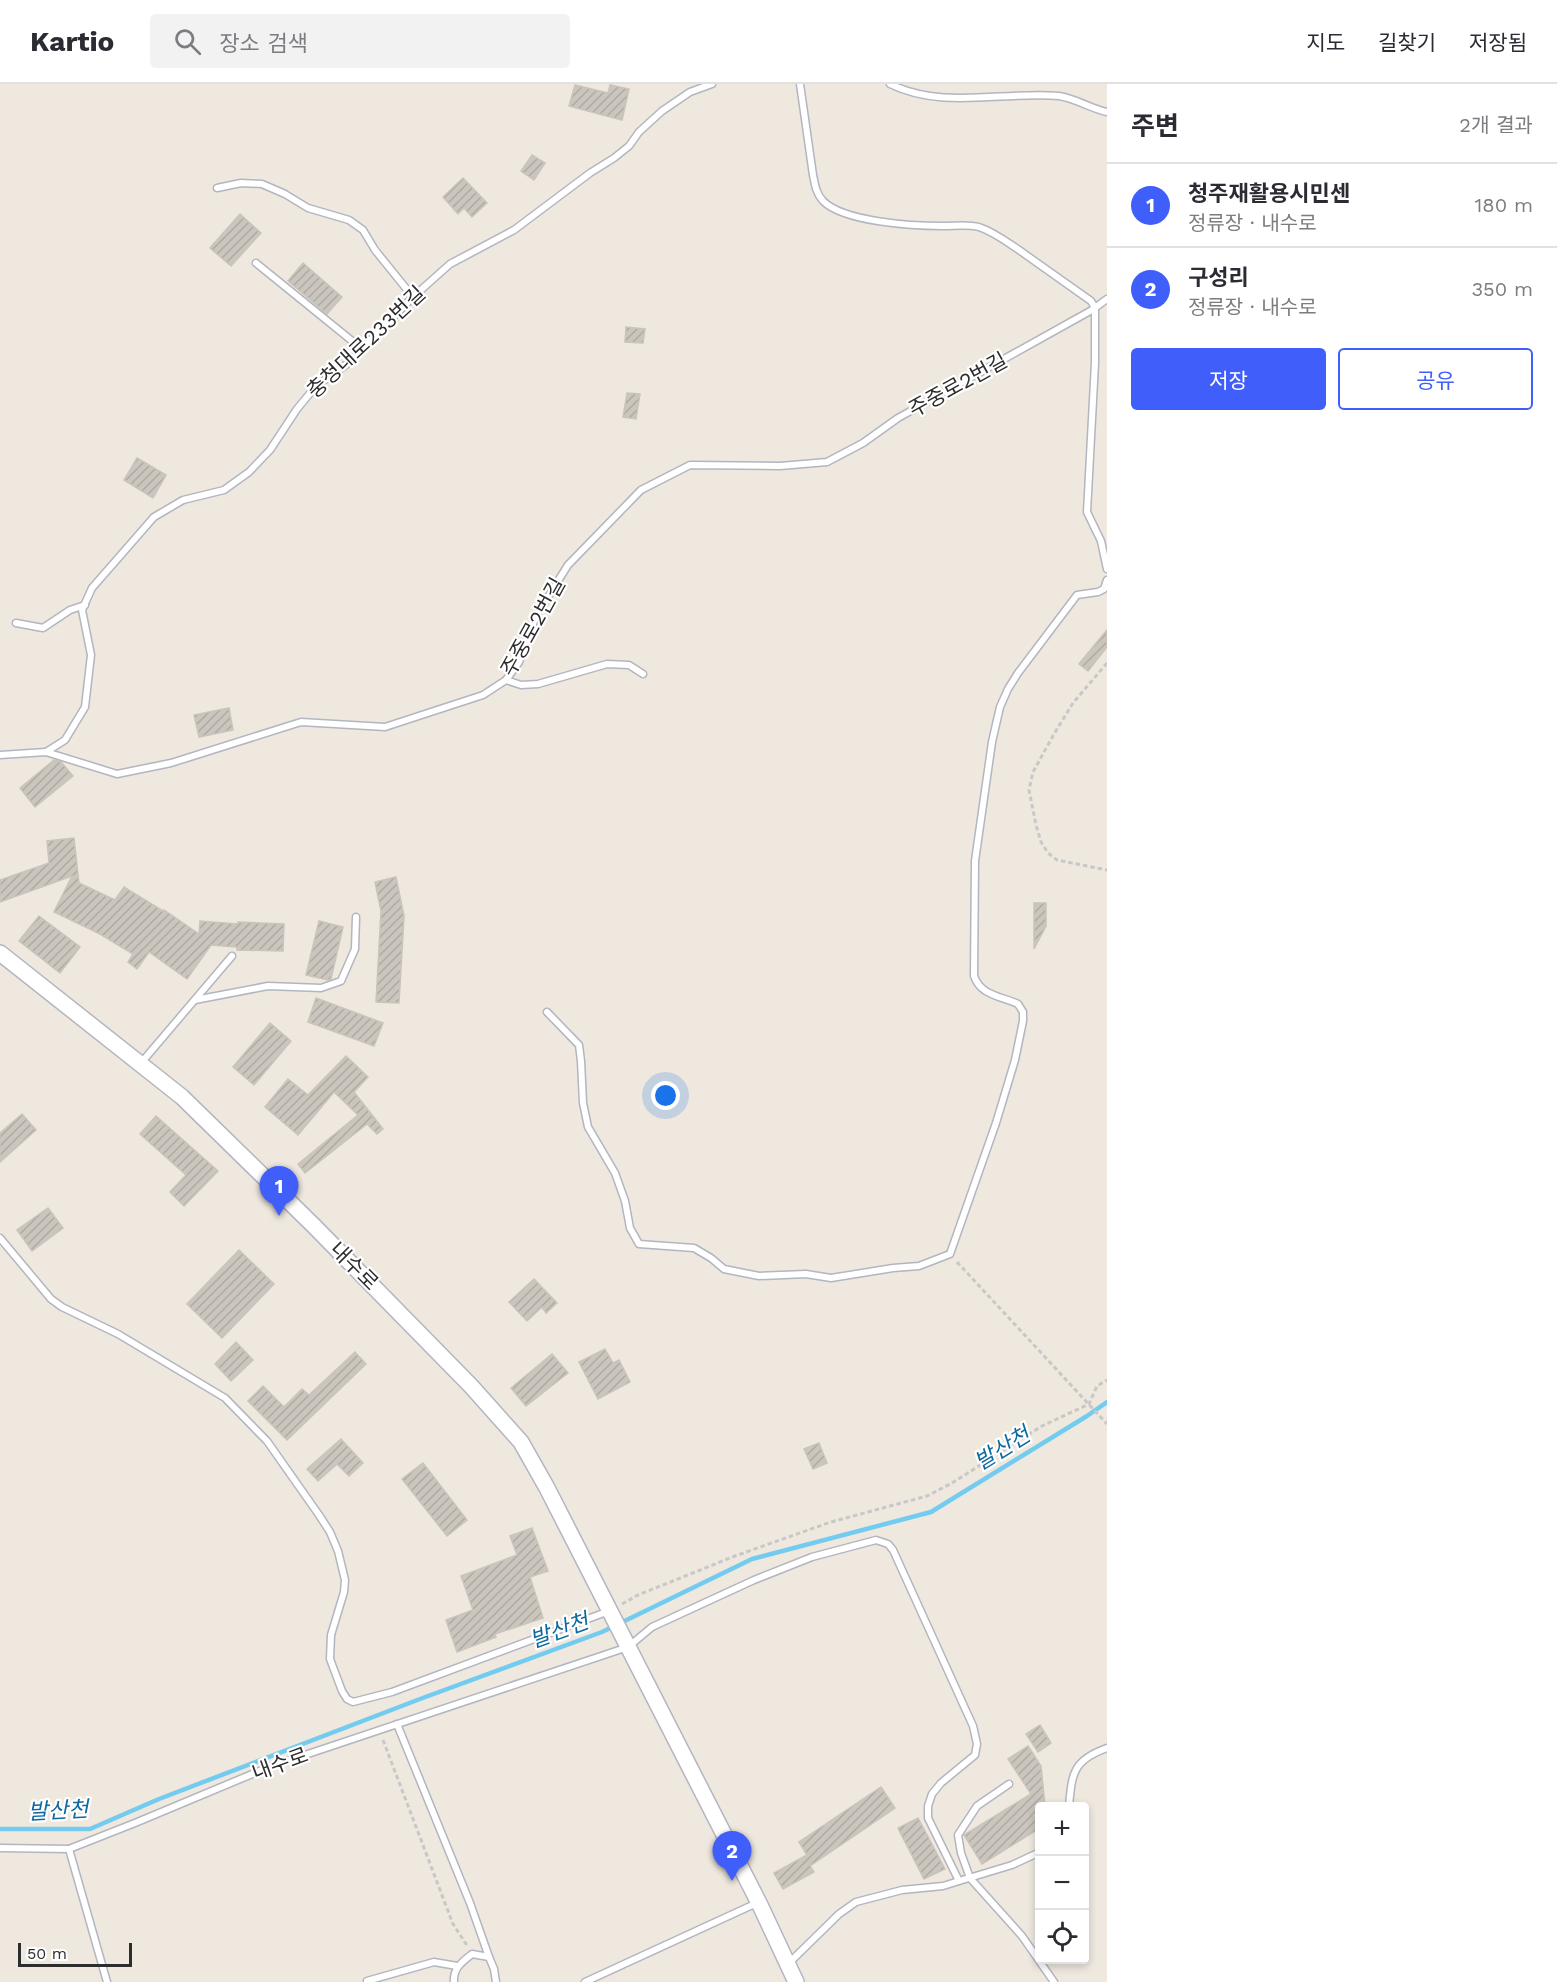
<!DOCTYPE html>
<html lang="ko">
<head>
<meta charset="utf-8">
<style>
  body { margin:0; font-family:"Work Sans","Noto Sans KR",sans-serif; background:#f2f2f3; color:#2b2b33 }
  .controls { position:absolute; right:18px; bottom:18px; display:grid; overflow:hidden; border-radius:6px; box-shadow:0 3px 9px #0003 }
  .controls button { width:54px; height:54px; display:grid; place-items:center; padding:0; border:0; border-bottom:2px solid #e1e1e2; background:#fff; color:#2b2b33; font:30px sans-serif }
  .scale { position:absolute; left:18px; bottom:15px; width:114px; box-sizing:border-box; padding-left:6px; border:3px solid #2d2d2d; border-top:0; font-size:16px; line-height:21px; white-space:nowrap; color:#2d2d2d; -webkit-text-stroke:4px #fff; paint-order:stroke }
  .you { position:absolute; left:666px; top:1012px; width:21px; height:21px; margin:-15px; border:4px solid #fff; border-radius:50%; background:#1a73e8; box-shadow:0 0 0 9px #1a73e833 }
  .badge { display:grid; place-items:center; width:39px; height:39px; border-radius:50%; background:#405efa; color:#fff; font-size:20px; font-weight:700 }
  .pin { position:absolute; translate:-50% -50px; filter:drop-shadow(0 2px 3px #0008) }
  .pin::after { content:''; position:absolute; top:32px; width:21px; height:18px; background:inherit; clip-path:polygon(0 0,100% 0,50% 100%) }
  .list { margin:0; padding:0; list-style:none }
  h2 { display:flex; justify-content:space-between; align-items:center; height:78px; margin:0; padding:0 24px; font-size:26px }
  h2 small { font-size:20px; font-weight:400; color:#7c7c81 }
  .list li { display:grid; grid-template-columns:39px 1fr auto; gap:18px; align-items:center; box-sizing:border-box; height:84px; padding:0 24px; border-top:2px solid #e1e1e2 }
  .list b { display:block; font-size:22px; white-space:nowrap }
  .list p { margin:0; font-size:20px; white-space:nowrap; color:#7c7c81 }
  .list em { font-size:20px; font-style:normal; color:#7c7c81 }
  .actions { display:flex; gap:12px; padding:18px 24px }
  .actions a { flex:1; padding:14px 0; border:2px solid #405efa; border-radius:6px; text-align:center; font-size:21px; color:#405efa }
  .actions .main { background:#405efa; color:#fff }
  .icon { flex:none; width:33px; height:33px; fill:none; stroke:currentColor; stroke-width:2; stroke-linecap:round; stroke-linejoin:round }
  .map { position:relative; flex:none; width:1107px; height:1898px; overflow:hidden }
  header { display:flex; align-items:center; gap:36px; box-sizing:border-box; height:84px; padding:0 30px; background:#fff; border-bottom:2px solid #e1e1e2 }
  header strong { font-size:28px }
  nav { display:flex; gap:33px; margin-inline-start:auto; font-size:21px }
  .search { width:420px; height:54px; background:#f2f2f3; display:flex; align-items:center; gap:15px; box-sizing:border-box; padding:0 21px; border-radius:6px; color:#7c7c81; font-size:22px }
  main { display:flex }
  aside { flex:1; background:#fff }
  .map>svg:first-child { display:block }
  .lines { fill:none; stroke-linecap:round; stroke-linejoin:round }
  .stream { stroke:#73cbef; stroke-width:4.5 }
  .building { fill:url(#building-hatch); stroke:#cac4b9; stroke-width:1.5 }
  .service-casing { stroke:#b3b5c0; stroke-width:9 }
  .tertiary-casing { stroke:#b3b5c0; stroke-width:18 }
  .path { stroke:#c8c8c8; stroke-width:3; stroke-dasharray:4.5 3; stroke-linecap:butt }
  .service { stroke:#fff; stroke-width:6 }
  .tertiary { stroke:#fff; stroke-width:15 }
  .labels { text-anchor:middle; stroke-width:4.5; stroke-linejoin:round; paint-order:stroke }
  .street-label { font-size:21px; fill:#2d2d2d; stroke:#fff }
  .water-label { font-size:22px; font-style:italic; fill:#0d6aa0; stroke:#fff }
</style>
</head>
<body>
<header>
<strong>Kartio</strong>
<div class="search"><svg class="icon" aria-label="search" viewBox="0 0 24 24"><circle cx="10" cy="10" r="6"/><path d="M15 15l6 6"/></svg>장소 검색</div>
<nav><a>지도</a><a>길찾기</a><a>저장됨</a></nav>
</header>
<main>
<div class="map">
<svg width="1107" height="1898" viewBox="0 0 1107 1898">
  <defs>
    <pattern id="building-hatch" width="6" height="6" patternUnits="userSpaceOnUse" patternTransform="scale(1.5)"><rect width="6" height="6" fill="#cac6be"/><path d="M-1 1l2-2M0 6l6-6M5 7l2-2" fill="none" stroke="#aeaaa4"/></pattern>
  </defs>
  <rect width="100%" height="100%" fill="#eee8df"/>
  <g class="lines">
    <path class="stream" d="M0,1745h90l69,-30 261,-100 182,-67 150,-73 179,-47 156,-96 20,-14"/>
  </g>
  <g class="building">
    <path d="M575,1l33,8 2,-8 19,4 -7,31 -53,-14z"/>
    <path d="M532,71l13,8 -11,17 -13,-9z"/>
    <path d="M463,94l24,25 -15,14 -8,-9 -6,6 -15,-17z"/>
    <path d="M240,130l21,19 -30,33 -21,-18z"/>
    <path d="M303,179l39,34 -15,17 -39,-33z"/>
    <path d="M626,243l19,2 -2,14 -18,-1z"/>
    <path d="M627,309l13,1 -4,25 -13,-2z"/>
    <path d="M137,374l29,17 -13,23 -29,-18z"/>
    <path d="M1107,546v17l-19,24 -9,-7z"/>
    <path d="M229,624l4,22 -34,7 -5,-22z"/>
    <path d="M54,676l7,2 12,14 -38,31 -15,-19z"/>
    <path d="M74,754l5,45 36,17 9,-13 39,24 1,-1 35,24 1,-13 38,3v-2l46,2 -1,27 -46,-1v-3l-26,-2 -24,34 -38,-27 -12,17 -9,-7 5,-8 -33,-20 -46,-22 18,-36 -72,26v-22l49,-17 -2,-22z"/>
    <path d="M396,793l8,39 -5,87 -23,-1 5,-91 -6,-29z"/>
    <path d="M1034,819h12v23l-12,23z"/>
    <path d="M39,832l41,31 -20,26 -41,-32z"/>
    <path d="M319,837l24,6 -12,52 -3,1 -22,-5z"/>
    <path d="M316,914l67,25 -9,23 -66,-24z"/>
    <path d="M270,939l21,18 -37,44 -21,-18z"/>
    <path d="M346,972l22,21 -14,15 29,37 -6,5 -10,-10 -62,49 -7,-9 60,-49 -24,-23 -36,43 -33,-28 23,-28 20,16z"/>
    <path d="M22,1030l14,16 -36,32v-29z"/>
    <path d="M156,1032l62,55 -34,35 -14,-14 16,-17 -46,-41z"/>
    <path d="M48,1124l15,20 -31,23 -15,-21z"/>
    <path d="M239,1166l35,34 -52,54 -35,-34z"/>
    <path d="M534,1195l23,24 -11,10 -4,-6 -15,14 -18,-19z"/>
    <path d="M236,1258l17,18 -22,21 -16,-17z"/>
    <path d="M605,1265l8,14 6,-3 11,22 -32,17 -19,-37z"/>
    <path d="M355,1268l11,12 -79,76 -39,-39 15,-15 21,21 18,-18 7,6z"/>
    <path d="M552,1270l16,19 -42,33 -15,-18z"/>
    <path d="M341,1355l22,24 -14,13 -12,-12 -19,17 -11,-12z"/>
    <path d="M819,1359l8,20 -14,6 -9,-20z"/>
    <path d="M423,1379l44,57 -20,16 -45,-57z"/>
    <path d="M532,1444l16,43 -18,6 13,41 -48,16 1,3 -39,15 -11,-32 27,-10 -12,-34 56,-21 -7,-19z"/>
    <path d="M1040,1641l11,18 -13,9 -12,-18z"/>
    <path d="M1028,1662l13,20 4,40h-5v5l-7,4 7,13 -58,36 -18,-29 67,-41 -23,-35z"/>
    <path d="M881,1703l14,21 -85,58 4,6 -31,17 -9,-16 33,-18 -8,-13z"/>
    <path d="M918,1734l27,51 -21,10 -26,-51z"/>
  </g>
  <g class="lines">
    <g class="service-casing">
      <g id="service">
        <path d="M800,0l13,91c2,10 3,18 10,26 21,21 90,25 120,25 12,0 24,-2 36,1 15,5 28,15 40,23 24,17 48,34 72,51l4,7v55l-8,149 14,29 6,28"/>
        <path d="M890,0c53,26 113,7 169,12 16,2 32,13 48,16"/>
        <path d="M217,104l24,-5 21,1 23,10 23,14 41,12 14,10 12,20 38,47"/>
        <path d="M256,179l106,86"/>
        <path d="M16,539l27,5 27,-18 15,-5"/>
        <path d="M506,596l15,5 17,-1 69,-20 22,1 14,9"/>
        <path d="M46,668l19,-12 20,-33 6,-52 -9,-45 10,-22 62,-71 29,-17 41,-10 25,-18 21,-22 27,-41 19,-23 31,-22 66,-67 37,-33 64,-34 76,-57 24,-15 15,-12 10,-14 23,-21 28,-19 22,-8"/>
        <path d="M0,671l46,-3 71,22 54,-11 130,-41 84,5 98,-32 23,-15 13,-18 17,-46 32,-51 73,-75 49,-25 90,1 47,-4 36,-19 35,-25 194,-108 15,-11"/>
        <path d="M195,916l73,-14 53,2 20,-7 14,-32 1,-32"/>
        <path d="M547,928l32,33 2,16 2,42 5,24 27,46 10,28 5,27 9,16 55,4 17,10 13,11 35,7 47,-2 25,4 62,-10 26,-2 31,-12 46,-131 19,-63 8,-39v-9l-5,-8c-17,-8 -37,-8 -44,-28l1,-115 17,-119 8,-35 8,-18 10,-16 59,-78 21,-3 6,-3 3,-9"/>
        <path d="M141,979l91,-107"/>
        <path d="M0,1154l51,61 11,8 56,27 107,64 42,43 52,74 11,17 8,19 7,29 -1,12 -13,43 -1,24 12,32 5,8 6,3 39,-10 217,-81"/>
        <path d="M397,1640l73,179 19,54"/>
        <path d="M1009,1700l-32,22 -19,29 3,18 9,25 52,58 32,46"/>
        <path d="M1069,1722c3,-33 4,-46 38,-58"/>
        <path d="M0,1764l69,1"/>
        <path d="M789,1879l50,-49 17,-12 46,-12 41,-4 16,-5 53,-16 28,-13"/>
        <path d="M367,1897l67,-19 23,4"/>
        <path d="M107,1898l-38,-133 66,-26 134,-56 359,-120 24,-20 102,-47 58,-23 64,-17 12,4 5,6 80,176 4,18 -2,11 -34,28 -9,11 -4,12v12l31,63"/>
        <path d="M454,1898c-1,-14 8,-20 18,-28l17,3 5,12 2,13"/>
        <path d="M585,1898l174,-80"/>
      </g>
    </g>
    <g class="tertiary-casing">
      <path id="tertiary" d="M0,869l182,144 131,128 158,161 50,56 26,46 213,417 36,77"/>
    </g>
    <g class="path">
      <path d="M1107,579l-34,40 -19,31 -21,38 -4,18 7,35 5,17 7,11 9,7 50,10"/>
      <path d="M957,1178l150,162"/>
      <path d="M622,1520l16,-9 97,-39 96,-34 96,-26 25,-13 90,-57 47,-22 8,-18 10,-6"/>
      <path d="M383,1656l70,184 15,23"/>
    </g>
    <use href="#service" class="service"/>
    <use href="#tertiary" class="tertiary"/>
  </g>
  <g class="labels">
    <g class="street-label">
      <text transform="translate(366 258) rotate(-43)" y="7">충청대로233번길</text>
      <text transform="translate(958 301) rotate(-29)" y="7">주중로2번길</text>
      <text transform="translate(533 543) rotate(-61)" y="7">주중로2번길</text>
      <text transform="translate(354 1182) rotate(45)" y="7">내수로</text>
      <text transform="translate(280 1680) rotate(-20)" y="7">내수로</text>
    </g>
    <g class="water-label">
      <text transform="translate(1002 1364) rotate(-32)" y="8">발산천</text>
      <text transform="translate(559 1546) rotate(-20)" y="8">발산천</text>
      <text transform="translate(58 1726) rotate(-3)" y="8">발산천</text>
    </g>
  </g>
</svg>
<div class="controls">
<button>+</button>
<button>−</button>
<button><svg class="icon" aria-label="locate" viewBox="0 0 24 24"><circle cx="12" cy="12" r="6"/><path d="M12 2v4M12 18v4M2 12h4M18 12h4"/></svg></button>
</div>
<div class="scale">50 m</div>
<div class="you"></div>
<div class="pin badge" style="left:279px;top:1132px">1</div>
<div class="pin badge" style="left:732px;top:1797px">2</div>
</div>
<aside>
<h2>주변<small>2개 결과</small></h2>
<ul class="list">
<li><span class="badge">1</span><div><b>청주재활용시민센</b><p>정류장 · 내수로</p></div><em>180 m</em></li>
<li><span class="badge">2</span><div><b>구성리</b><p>정류장 · 내수로</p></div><em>350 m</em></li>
</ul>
<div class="actions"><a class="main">저장</a><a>공유</a></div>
</aside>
</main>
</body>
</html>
